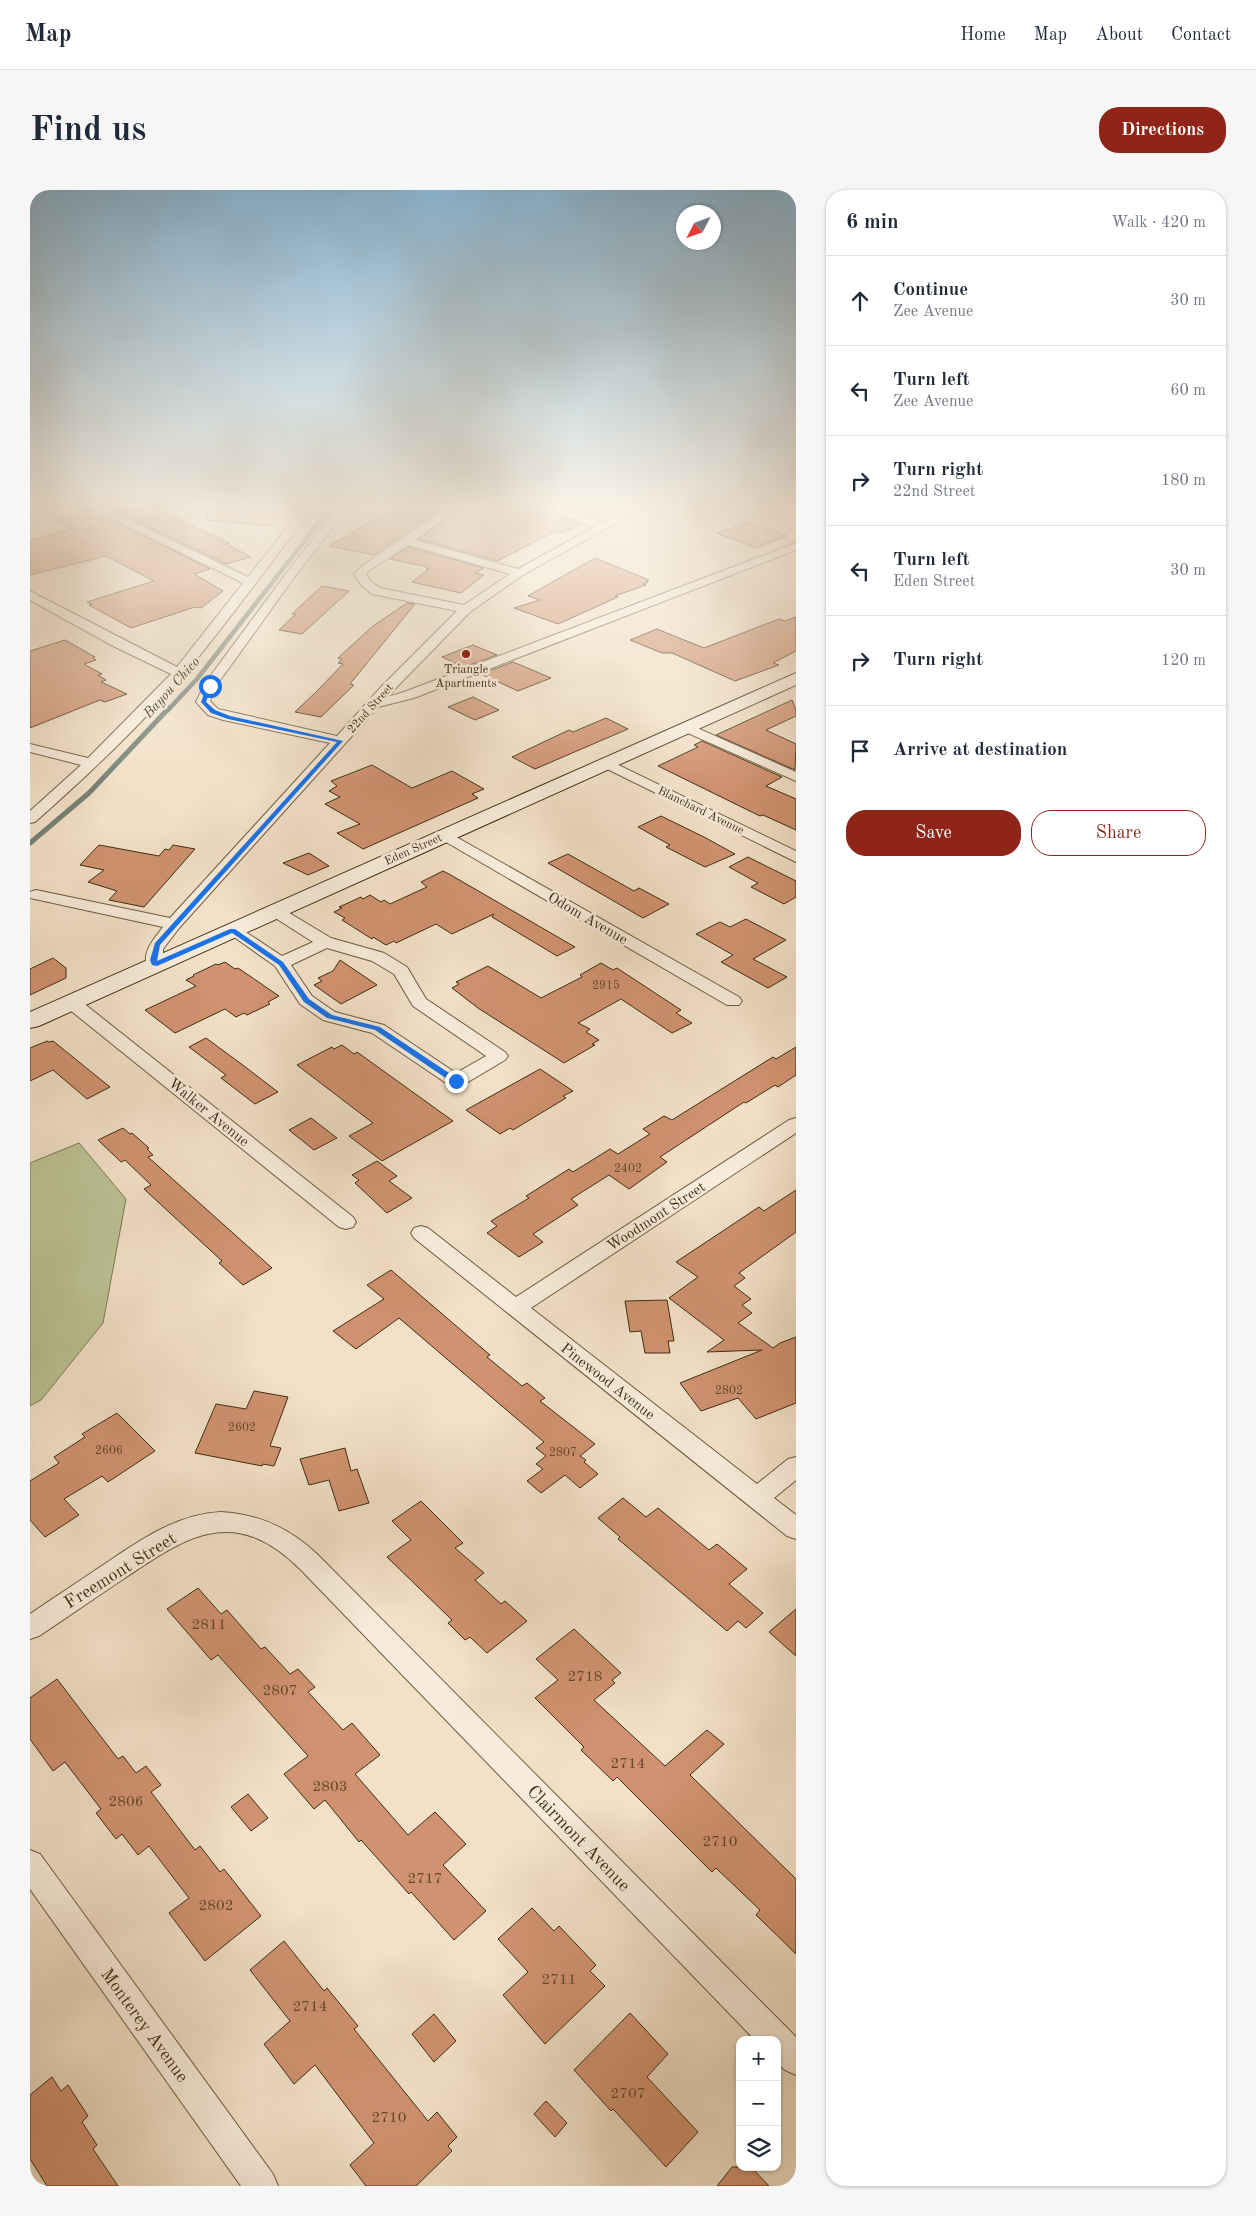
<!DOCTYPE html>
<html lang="en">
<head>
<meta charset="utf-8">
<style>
  body { margin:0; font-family:"Old Standard TT",serif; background:#f6f6f7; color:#1f2937 }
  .controls { position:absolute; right:15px; bottom:15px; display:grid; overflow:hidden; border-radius:10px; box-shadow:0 1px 4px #0004 }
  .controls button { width:45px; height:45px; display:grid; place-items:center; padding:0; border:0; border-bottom:1px solid #e0e1e3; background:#fff; color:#1f2937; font:25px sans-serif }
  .compass { position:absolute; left:646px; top:15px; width:45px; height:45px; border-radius:50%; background:#fff; box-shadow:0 1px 4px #0004; rotate:229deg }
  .stop { position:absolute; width:15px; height:15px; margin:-11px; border:4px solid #1a73e8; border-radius:50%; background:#fff }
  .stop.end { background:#1a73e8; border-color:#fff; box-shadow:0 1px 5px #0008 }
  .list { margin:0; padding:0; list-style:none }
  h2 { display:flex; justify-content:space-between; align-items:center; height:65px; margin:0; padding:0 20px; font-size:21px }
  h2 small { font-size:16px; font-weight:400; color:#747a83 }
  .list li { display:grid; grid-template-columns:32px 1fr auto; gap:15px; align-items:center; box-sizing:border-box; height:90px; padding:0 20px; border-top:1px solid #e0e1e3 }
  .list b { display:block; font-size:19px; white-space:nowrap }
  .list p { margin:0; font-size:16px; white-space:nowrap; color:#747a83 }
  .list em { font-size:16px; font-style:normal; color:#747a83 }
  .actions { display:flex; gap:10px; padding:15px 20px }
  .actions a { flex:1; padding:11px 0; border:1px solid #8f2418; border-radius:20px; text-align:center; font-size:18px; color:#8f2418 }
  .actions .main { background:#8f2418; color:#fff }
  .icon { flex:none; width:28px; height:28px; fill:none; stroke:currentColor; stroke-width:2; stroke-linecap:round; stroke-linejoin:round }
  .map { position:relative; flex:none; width:766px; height:1996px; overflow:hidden; border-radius:20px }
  header { display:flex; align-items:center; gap:30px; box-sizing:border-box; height:70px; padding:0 25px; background:#fff; border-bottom:1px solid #e0e1e3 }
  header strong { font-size:24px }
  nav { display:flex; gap:28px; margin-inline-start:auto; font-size:18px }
  .intro { display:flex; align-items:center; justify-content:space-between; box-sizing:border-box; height:120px; padding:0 30px }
  h1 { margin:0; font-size:35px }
  .button { padding:12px 22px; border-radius:20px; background:#8f2418; color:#fff; font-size:18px; font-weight:700 }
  main { display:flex; gap:30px; padding:0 30px }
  aside { flex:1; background:#fff; border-radius:20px; box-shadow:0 1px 4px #0004 }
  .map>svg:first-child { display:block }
  .green { fill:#bbc295; stroke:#7d7853 }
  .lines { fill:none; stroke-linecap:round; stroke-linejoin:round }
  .stream-far1 { stroke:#778377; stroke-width:4.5 }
  .stream { stroke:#778377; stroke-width:5 }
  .building { fill:#d09270; stroke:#3f2d11 }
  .street-casing { stroke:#6c5a3f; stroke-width:2 }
  .secondary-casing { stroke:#3f2d11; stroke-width:2 }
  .street { fill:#f7ecdb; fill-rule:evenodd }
  .secondary { fill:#f7ecdb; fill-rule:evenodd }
  .route { fill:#1a73e8 }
  .poi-dot { fill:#8f2418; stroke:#f7ecdb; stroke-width:2 }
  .labels { text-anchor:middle; stroke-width:5; stroke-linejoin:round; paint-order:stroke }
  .far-poi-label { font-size:12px; fill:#3f2d11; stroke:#f7ecdb }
  .far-street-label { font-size:12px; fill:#3f2d11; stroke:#f7ecdb }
  .number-label { font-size:12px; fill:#634629 }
  .far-water-label { font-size:14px; font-style:italic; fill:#56513c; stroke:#f7ecdb }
  .street-label { font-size:15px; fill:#3f2d11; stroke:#f7ecdb }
  .near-number-label { font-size:15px; fill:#634629 }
  .near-street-label { font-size:18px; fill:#3f2d11; stroke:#f7ecdb }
</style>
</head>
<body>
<header>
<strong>Map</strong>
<nav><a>Home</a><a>Map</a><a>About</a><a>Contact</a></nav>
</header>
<div class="intro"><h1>Find us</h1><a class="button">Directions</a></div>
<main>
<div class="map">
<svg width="766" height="1996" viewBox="0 0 766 1996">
  <rect width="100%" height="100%" fill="#f2e1c8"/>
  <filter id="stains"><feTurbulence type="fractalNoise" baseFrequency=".004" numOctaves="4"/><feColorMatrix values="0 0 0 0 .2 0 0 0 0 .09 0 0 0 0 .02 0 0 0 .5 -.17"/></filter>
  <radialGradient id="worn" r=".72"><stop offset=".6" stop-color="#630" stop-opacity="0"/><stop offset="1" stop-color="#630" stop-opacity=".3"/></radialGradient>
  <path class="green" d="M49,953l47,56 -23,124 -62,77 -11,6v-243z"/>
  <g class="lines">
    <path class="stream-far1" d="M138,520l29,-31 134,-172"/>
    <path class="stream" d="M0,653l59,-50 80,-85"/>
  </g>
  <g class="building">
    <path d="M2,317h54l124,62 -16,5 29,17 -22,17 -6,-1 -64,21 -42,-23 3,-1 -5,-2 67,-21 -48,-25 -76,19v-35l42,-11z"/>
    <path d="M77,317h45l77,36 -3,1 25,13 -25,7z"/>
    <path d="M177,317h81l-17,19 -65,-6z"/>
    <path d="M362,317h52l-70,48 -45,-9 54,-32h4z"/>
    <path d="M433,317h80l39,17 -21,9 -5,-2 -59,30 -78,-22z"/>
    <path d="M537,317h54v1l-25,10z"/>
    <path d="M720,332l34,13 3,1 -31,12 -39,-15z"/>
    <path d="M378,357l76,21 -9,5 9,2 -23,18 -49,-11 17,-13h-3l2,-2 -38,-8z"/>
    <path d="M565,368l54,22 -3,1 2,1 -5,2 3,1 -31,11 3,1 -60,27 -44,-16 26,-8 -12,-4z"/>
    <path d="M292,396l27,5 -47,43 -23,-4 17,-16h-4z"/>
    <path d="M377,413l8,1 -65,80 4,1 -33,32 -26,-5 23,-22 25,-26 -5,-1 4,-4 -4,-1 35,-32z"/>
    <path d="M766,427v34l-23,12 6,2 -44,16 -63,-28h-10l-32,-13 27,-11 47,19 75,-29 6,2z"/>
    <path d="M35,450l30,17 -2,1 3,2 -12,4 18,10 -4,1 8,5 -5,2 26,12 -22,8 -5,-2 -70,28v-77z"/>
    <path d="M443,455l24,10 -33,12 -22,-10z"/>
    <path d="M483,472l17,7 21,9 -33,13 -37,-17z"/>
    <path d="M443,507l26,13 -24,10 -27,-13z"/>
    <path d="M762,510l4,10v6l-30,14 30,14 -1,26 -79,-35z"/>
    <path d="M576,528l22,11 -93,40 -23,-12 57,-27 4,2z"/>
    <path d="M672,551l80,36 -16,9 30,13v31l-33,-15 -3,1 -102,-50 40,-19 -4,-2z"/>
    <path d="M342,575l40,23 40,-17 32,18 -12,5 6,4 -115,51 -26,-16 23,-9 -35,-20 15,-7 -11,-6 8,-5 -6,-5z"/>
    <path d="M631,626l43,21 31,17 -30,13 -39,-20 4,-2 -32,-18z"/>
    <path d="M69,655l60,11 6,-7 4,1 4,-5 22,4 -51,58 -35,-7 8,-9 -29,-9 16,-12 -24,-5z"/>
    <path d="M279,663l20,13 -21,9 -25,-12z"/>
    <path d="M538,664l66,37 5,-3 30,16 -26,14 -95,-55z"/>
    <path d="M718,667l48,24v16l-12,7 -33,-17 7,-4 -29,-16z"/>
    <path d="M413,681l6,3 126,73 -18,9 -65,-39 2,-3 -42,20 -16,-10 -40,19 -2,-2 -8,4 -13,-8 -1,2 -30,-19 3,-2 -11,-6 8,-4 -3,-1 22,-10 2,2 7,-4 11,7 3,-2 6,4 37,-17 -6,-5z"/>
    <path d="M716,729l40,21 -33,19 34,18 -19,11 -47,-26 12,-7 -37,-21 24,-12 10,5z"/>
    <path d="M23,768l13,10v10l-36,17v-26z"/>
    <path d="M310,770l37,25 -36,19 -27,-19 8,-4 -4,-3 15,-7z"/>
    <path d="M195,772l10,7 3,-1 41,28 -11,6 2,2 -23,11 -3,-2 -8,4 -11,-8 -50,24 -30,-23 51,-24 -10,-6 8,-4 -1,-1 23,-11 2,1z"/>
    <path d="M571,773l12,7 4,-2 64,42 -5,3 16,10 -20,10 -51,-34 -43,24 12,6 -4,3 13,8 -7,4 3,1 -31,18 -86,-55 -26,-20 7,-4 -3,-2 32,-16 53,32 41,-21 -2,-2z"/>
    <path d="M176,848l38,28 34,26 -23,12 -34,-26 5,-3 -37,-28z"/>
    <path d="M17,851l2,1 4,-1 57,46 -23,12 -34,-29 -23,11v-33z"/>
    <path d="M312,855l12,9 3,-2 96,69 -71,40 -33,-25 24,-13 -76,-58 35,-18 2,2z"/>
    <path d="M766,857v28l-18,12 -3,-2 -29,18 -2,-1 -84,55 7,5 -38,27 -20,-14 -38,24 7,6 -45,29 10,8 -24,15 -32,-24 10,-7 -6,-5 38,-23 -3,-2 43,-27 4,3 37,-23 8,5 32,-20 -7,-5 21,-13 8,4 101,-63 3,2z"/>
    <path d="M510,879l33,22 -10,5 3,2 -53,32 -3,-2 -10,6 -34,-24z"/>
    <path d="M281,928l26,20 -23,12 -25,-20z"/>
    <path d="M93,938l7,6 2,-1 17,15 -2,1 6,6 -5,2 124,111 -29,17 -24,-22 3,-2 -78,-72 7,-4 -26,-25 -4,2 -23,-22z"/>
    <path d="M347,971l20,15 -8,5 23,17 -25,15 -32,-30 4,-3 -7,-5z"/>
    <path d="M766,1000v42l-57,41 6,5 -11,8 17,13 -9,6 10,8 -14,10 35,25 7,-5 16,-6v66l-40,16 -18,-21 -37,13 -21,-28 82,-33 -55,2 17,-12 -55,-42 29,-21 -22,-15 83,-55 5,4z"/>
    <path d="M361,1080l99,85 -3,2 35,29 5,-3 18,15 -5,3 55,43 -15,12 6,4 -2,2 14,12 -18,14 -15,-13 -24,18 -14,-12 16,-12 -7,-5 10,-8 -10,-8 8,-6 -145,-124 -43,31 -23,-18 51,-32 -17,-14z"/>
    <path d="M637,1110l7,41h-6l2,12h-25l-4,-22 -11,1 -5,-31z"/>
    <path d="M224,1201l34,6 -18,49 11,2 -7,18 -11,-2 -1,2 -67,-13 21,-49 30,5z"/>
    <path d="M87,1223l38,38 -47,31 -6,-6 -38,23 15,16 -34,22 -15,-17v-39l29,-18 -5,-6 31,-20 -3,-3z"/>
    <path d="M315,1258l6,23 6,-2 12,34 -30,8 -10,-31 -20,5 -9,-26z"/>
    <path d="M593,1308l23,19 12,-9 51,42 8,-6 30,25 -18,15 34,29 -17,15 -8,-7 -11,10 -109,-92 2,-2 -22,-19z"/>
    <path d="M391,1311l42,42 -8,5 29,25 -9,7 26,24 4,-3 22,20 -40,32 -17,-16 -5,3 -17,-17 4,-3 -65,-63 24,-17 -19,-19z"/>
    <path d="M168,1398l23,26 6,-4 34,39 4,-2 25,27 8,-5 17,18 -7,5 35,38 9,-7 28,32 -25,19 53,61 27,-23 31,32 -23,21 43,46 -32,29 -43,-48 -2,2 -48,-54 -2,2 -34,-42 -11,9 -30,-35 24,-18 -90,-101 -7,5 -44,-51z"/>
    <path d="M766,1419v47l-27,-24z"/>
    <path d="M544,1439l47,44 -9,7 3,3 -21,17 71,66 42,-36 17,14 -34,31 106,104v75l-40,-39 4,-5 -44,-42 -4,4 -95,-95 -4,4 -32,-31 3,-3 -49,-49 23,-18 -22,-21z"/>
    <path d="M27,1489l61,80 5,-3 13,17 10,-7 15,19 -10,7 44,58 5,-4 20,26 4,-3 37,47 -56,45 -36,-48 20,-15 -40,-52 -11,9 -16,-21 -6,5 -20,-26 5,-4 -36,-47 -12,9 -23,-32v-41z"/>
    <path d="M218,1604l20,24 -17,13 -20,-24z"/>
    <path d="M502,1718l22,23 5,-5 37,39 -6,6 15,15 -60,58 -42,-49 25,-23 -30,-33z"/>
    <path d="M254,1751l40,50 3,-3 31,38 -4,3 74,92 9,-9 20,25 -9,9 4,5 -36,35h-50l-16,-21 24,-22 -59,-78 -21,19 -30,-40 26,-23 -40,-51z"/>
    <path d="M600,1823l38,41 -21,23 51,55 -32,35 -53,-58 -2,2 -37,-41z"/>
    <path d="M404,1824l22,27 -22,21 -22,-28z"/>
    <path d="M22,1887l9,14 7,-6 20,31 -6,6 15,23 -4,4 25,37h-71l-17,-27v-64z"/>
    <path d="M516,1911l21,22 -12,14 -21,-23z"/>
    <path d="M702,1977h19l18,19h-52z"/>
  </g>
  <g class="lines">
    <g class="street-casing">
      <g id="street">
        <path d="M58,317h14l146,70 50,-63 2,-7h10l-3,10c-43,53 -82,110 -126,161 -45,52 -95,99 -146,144l-5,1v-12l51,-46 -51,-13v-8l58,14 83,-84 -60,-29 -81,-45v-9l147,76 66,-84z"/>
        <path d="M308,317h11l-53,68 -80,111 -6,15 8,8 119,27 45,-50 75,-75 -85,-17 -10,-8 -8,-12 8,-8 86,-59h13l-46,33 103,29 76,-42 -49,-20h16l41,16 29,-16h14l-122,68 -53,37 -83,85 17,-5 392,-149v7l-382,148 -36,9 -198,220 -17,22v16l-2,4h-12c-10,-15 6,-31 14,-42l-133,-29v-6l6,-2 134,28 160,-175 -107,-23 -15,-5 -12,-13 9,-19 83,-112zM378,355l102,29 -46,31 -84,-17 -9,-6 -5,-8 4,-4z"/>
        <path d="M656,533l110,49v9l-115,-51 -2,-3z"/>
        <path d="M576,569l190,92v11l-195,-96 -2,-3 2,-3z"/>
        <path d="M414,640l295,167 3,4 -3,4h-12l-288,-167 -3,-3 3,-3z"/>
        <path d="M245,716l6,2 50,30 53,15 23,14 19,32 79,53 3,4 -3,4 -42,25 -7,2 -7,-2 -77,-52 -49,-13 -23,-16 -25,-38 -51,-36 2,-3h12l44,29 31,-14 -44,-28 -2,-3 2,-3zM297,758l45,13 22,13 19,32 73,50 -30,17 -72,-48 -49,-13 -23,-16 -21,-31z"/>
        <path d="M41,807l6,1 276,219 3,5 -3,5 -7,2 -7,-2 -274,-221 -3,-4 3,-4z"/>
        <path d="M766,928v15l-265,175 226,176 31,-25 8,-2v23l-22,18 22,17v24l-9,-3 -373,-298 -3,-5 3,-5 7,-2 7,2 88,69 273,-177z"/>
        <path d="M191,1322c38,2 70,17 97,43l478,482v38l-11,-5 -8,-7v-23h-22l-454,-470c-65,-65 -112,-36 -176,8 -29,19 -57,39 -86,58l-9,3v-25c23,-16 47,-31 70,-47 38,-25 75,-53 121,-55z"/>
        <path d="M0,1660l10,4 233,320 5,12h-37l-211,-297z"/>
      </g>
    </g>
    <g class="secondary-casing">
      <path id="secondary" d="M766,483v12l-757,341 -9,2v-16z"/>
    </g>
    <use href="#street" class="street"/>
    <use href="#secondary" class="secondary"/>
  </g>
  <linearGradient id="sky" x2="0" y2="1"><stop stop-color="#89b7d6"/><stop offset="0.53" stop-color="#f9f2e6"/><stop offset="1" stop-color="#f9f2e6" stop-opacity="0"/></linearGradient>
  <rect width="766" height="597" fill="url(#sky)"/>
  <path class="route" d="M178,494l4,2 -6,16 9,8 15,6 113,25 -183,204 -3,16 73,-32h5l48,33 26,37 23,16 48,12 78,52v4h-5l-78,-53 -48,-12 -23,-16 -25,-37 -47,-32 -75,33 -5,-1 -2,-5 5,-17 182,-201 -109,-23 -17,-6 -10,-11z"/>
  <circle class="poi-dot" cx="436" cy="464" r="5"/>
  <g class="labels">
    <g class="far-poi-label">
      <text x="436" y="483">Triangle<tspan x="436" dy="14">Apartments</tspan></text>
    </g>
    <g class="far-street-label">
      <text transform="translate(340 518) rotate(-48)" y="4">22nd Street</text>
      <text transform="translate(671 620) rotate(26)" y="4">Blanchard Avenue</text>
      <text transform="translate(383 659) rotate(-24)" y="4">Eden Street</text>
    </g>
    <g class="number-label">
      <text x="576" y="799">2915</text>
      <text x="598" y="982">2402</text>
      <text x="699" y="1204">2802</text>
      <text x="212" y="1241">2602</text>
      <text x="79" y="1264">2606</text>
      <text x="533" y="1266">2807</text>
    </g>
    <g class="far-water-label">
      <text transform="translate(141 497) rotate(-48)" y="5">Bayou Chico</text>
    </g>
    <g class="street-label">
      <text transform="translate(558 728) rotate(30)" y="5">Odom Avenue</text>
      <text transform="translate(179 922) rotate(39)" y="5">Walker Avenue</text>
      <text transform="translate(626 1026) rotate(-33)" y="5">Woodmont Street</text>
      <text transform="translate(578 1191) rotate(38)" y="5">Pinewood Avenue</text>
    </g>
    <g class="near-number-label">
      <text x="179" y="1439">2811</text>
      <text x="555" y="1491">2718</text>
      <text x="250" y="1505">2807</text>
      <text x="598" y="1578">2714</text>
      <text x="300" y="1601">2803</text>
      <text x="96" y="1616">2806</text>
      <text x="690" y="1656">2710</text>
      <text x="395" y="1693">2717</text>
      <text x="186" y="1720">2802</text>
      <text x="529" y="1794">2711</text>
      <text x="280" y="1821">2714</text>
      <text x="598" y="1908">2707</text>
      <text x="359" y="1932">2710</text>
    </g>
    <g class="near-street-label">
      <text transform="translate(90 1380) rotate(-32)" y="6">Freemont Street</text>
      <text transform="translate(549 1648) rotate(46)" y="6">Clairmont Avenue</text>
      <text transform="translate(115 1835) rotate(54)" y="6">Monterey Avenue</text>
    </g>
  </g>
  <rect width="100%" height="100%" filter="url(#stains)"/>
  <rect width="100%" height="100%" fill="url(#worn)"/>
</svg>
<div class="controls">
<button>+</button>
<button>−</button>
<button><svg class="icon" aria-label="layers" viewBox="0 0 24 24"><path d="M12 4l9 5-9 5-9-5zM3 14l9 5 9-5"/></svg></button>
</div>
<svg class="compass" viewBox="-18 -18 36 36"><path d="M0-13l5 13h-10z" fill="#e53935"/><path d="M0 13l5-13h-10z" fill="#747a83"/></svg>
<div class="stop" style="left:180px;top:496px"></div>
<div class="stop end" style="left:426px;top:891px"></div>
</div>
<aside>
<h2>6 min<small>Walk · 420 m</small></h2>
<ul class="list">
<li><svg class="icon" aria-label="ahead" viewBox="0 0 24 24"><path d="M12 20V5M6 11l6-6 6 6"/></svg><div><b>Continue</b><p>Zee Avenue</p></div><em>30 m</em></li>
<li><svg class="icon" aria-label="left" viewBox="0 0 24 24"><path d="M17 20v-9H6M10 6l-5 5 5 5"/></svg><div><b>Turn left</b><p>Zee Avenue</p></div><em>60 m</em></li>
<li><svg class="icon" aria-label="right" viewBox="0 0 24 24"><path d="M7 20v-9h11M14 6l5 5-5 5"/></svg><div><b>Turn right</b><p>22nd Street</p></div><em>180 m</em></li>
<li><svg class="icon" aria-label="left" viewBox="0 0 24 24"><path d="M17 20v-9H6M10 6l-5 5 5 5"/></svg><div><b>Turn left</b><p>Eden Street</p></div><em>30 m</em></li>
<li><svg class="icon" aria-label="right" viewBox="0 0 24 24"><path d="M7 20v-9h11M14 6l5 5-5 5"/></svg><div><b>Turn right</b></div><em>120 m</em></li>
<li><svg class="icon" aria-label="arrive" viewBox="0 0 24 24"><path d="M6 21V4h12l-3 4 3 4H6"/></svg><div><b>Arrive at destination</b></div></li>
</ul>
<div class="actions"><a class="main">Save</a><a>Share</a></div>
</aside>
</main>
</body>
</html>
